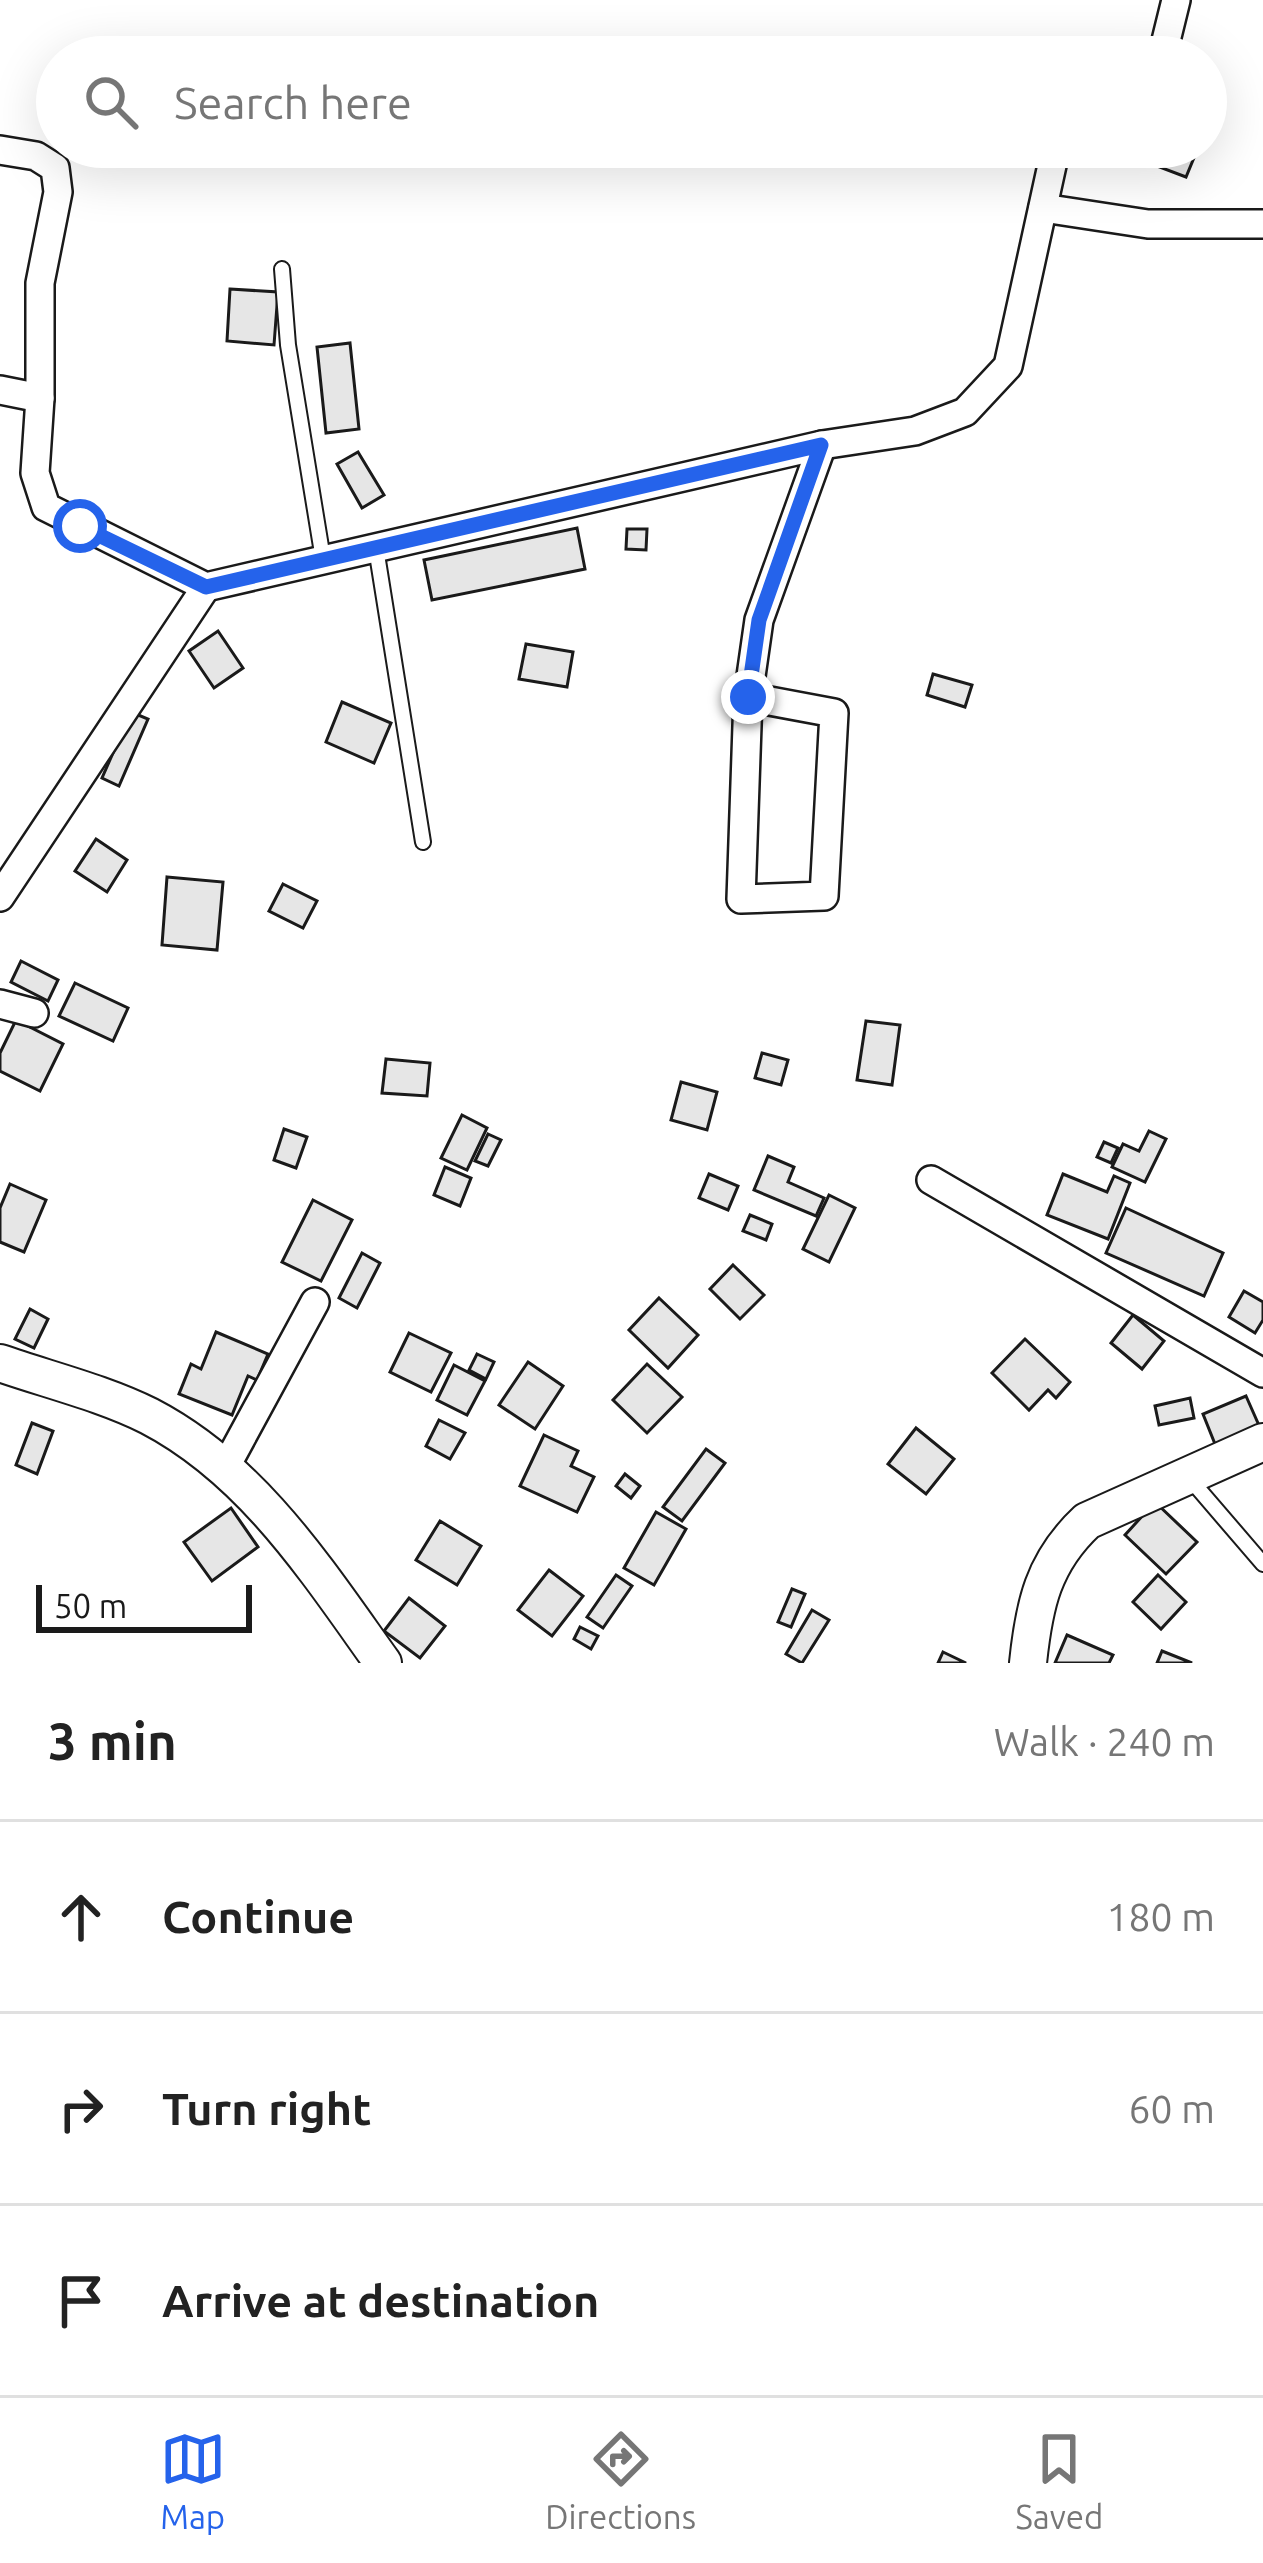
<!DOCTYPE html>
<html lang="en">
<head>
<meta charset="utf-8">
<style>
  body { margin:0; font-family:Ubuntu,sans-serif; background:#f6f6f6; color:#222 }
  .scale { position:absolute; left:36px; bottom:30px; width:216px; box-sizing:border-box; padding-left:12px; border:6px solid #1a1a1a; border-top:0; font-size:33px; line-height:42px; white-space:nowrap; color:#1a1a1a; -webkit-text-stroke:9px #fff; paint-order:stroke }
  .stop { position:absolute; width:36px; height:36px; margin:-27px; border:9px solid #2563eb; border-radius:50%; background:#fff }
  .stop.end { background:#2563eb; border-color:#fff; box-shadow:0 3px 12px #0008 }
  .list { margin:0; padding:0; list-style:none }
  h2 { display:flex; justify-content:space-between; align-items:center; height:156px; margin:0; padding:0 48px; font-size:51px }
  h2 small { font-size:39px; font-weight:400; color:#767676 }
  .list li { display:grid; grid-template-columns:78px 1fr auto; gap:36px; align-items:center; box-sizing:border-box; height:192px; padding:0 48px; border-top:3px solid #e0e0e0 }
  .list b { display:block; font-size:45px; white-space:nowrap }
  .list em { font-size:39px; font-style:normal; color:#767676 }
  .icon { flex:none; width:66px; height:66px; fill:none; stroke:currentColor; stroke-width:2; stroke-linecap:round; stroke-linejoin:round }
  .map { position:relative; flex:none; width:1263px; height:1663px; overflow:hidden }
  .search { position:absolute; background:#fff; box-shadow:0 12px 48px #0002; left:36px; right:36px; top:36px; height:132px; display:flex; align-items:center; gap:30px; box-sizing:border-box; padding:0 42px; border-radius:66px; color:#767676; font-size:45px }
  .sheet { height:732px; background:#fff }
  nav { display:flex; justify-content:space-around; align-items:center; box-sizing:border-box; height:168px; border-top:3px solid #e0e0e0; background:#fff; font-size:33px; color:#767676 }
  nav a { display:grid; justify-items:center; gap:6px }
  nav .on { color:#2563eb }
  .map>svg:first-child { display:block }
  .building { fill:#e6e6e6; stroke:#1a1a1a; stroke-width:3 }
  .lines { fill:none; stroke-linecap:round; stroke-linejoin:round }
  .lane-casing { stroke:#1a1a1a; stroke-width:18 }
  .street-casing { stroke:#1a1a1a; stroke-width:32 }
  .secondary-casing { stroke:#1a1a1a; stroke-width:40 }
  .lane { stroke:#fff; stroke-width:14 }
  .street { stroke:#fff; stroke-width:27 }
  .secondary { stroke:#fff; stroke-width:36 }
  .route { stroke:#2563eb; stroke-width:15 }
</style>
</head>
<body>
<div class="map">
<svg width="1263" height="1663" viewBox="0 0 1263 1663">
  <rect width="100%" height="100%" fill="#fff"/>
  <g class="building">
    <path d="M1161,147l37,1 -12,29 -32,-12z"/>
    <path d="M230,289l48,3 -4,53 -47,-4z"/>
    <path d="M350,343l9,86 -33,4 -9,-86z"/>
    <path d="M358,452l26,43 -22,13 -25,-44z"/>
    <path d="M577,528l8,41 -153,31 -8,-40z"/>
    <path d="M627,529h20l-1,21 -20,-1z"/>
    <path d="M218,631l25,37 -29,20 -25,-37z"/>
    <path d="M526,644l47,8 -6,35 -48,-8z"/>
    <path d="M933,674l39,11 -7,22 -38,-12z"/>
    <path d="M342,702l49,21 -17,40 -48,-21z"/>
    <path d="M131,712l17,7 -29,67 -17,-8z"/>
    <path d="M96,839l31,21 -20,32 -32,-21z"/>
    <path d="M167,877l56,5 -6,68 -55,-5z"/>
    <path d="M283,884l34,17 -14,27 -34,-17z"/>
    <path d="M21,961l37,19 -10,21 -37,-19z"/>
    <path d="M75,983l53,25 -15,33 -54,-25z"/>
    <path d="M16,1020l47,24 -23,47 -40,-20v-18z"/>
    <path d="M866,1021l34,4 -8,60 -35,-5z"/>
    <path d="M762,1053l26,7 -7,25 -26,-7z"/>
    <path d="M386,1059l44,4 -3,33 -45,-3z"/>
    <path d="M681,1082l36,10 -10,38 -36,-10z"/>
    <path d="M462,1115l25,13 -20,42 -26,-12z"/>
    <path d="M284,1129l23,8 -11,31 -22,-8z"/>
    <path d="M1149,1131l17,8 -21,43 -33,-15 11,-23 16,7z"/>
    <path d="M488,1134l13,6 -13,26 -13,-5z"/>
    <path d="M1104,1142l14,6 -7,15 -14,-6z"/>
    <path d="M768,1156l26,11 -6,15 36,16 -8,18 -62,-26z"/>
    <path d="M445,1167l26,11 -11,28 -26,-11z"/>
    <path d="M709,1174l29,12 -10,24 -29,-12z"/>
    <path d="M1063,1174l44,18 7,-16 16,7 -22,56 -61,-24z"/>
    <path d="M10,1184l36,16 -22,52 -24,-10v-34z"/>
    <path d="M829,1195l26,13 -26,54 -26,-13z"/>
    <path d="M313,1200l39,20 -31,61 -39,-19z"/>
    <path d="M1126,1208l97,45 -19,43 -98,-43z"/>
    <path d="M750,1215l22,9 -6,16 -23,-9z"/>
    <path d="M362,1253l18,10 -23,45 -18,-10z"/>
    <path d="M733,1265l31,30 -24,24 -30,-30z"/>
    <path d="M1244,1291l19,11v18l-8,13 -26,-16z"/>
    <path d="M659,1298l39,37 -30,33 -39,-38z"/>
    <path d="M30,1309l18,10 -14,29 -19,-9z"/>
    <path d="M1133,1315l31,26 -22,28 -31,-26z"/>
    <path d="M216,1332l52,22 -11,26 -9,-4 -16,39 -53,-21 12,-30 10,5z"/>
    <path d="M409,1333l42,20 -20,39 -41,-20z"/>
    <path d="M1025,1339l45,43 -14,16 -8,-8 -19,20 -37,-37z"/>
    <path d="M477,1354l17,8 -8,17 -17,-9z"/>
    <path d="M528,1362l35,24 -28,43 -36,-24z"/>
    <path d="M647,1364l35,33 -35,36 -34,-33z"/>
    <path d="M454,1365l31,16 -18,34 -30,-15z"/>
    <path d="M1246,1396l15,34 -44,19 -14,-35z"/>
    <path d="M1190,1398l4,20 -35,7 -4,-19z"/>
    <path d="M439,1420l26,13 -15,26 -24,-13z"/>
    <path d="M32,1423l21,8 -16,43 -21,-9z"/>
    <path d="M916,1428l38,31 -28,35 -38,-30z"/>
    <path d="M544,1435l34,16 -7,15 23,11 -17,35 -57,-26z"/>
    <path d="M706,1449l19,14 -43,58 -19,-14z"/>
    <path d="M625,1474l15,12 -9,12 -15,-12z"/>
    <path d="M1155,1502l42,40 -31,32 -41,-39z"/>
    <path d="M231,1508l27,39 -46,34 -28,-39z"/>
    <path d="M656,1512l30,17 -32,56 -30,-17z"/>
    <path d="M440,1521l41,25 -24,39 -41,-25z"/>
    <path d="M549,1570l34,26 -31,40 -34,-26z"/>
    <path d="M616,1575l16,11 -29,42 -16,-11z"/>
    <path d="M1158,1575l28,27 -25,27 -28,-27z"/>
    <path d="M792,1589l13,5 -14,33 -13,-5z"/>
    <path d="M409,1598l36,28 -25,32 -36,-27z"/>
    <path d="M812,1610l17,10 -27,43 -16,-9z"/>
    <path d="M580,1627l18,9 -7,13 -17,-10z"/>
    <path d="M1067,1635l46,20 -4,8h-54z"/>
    <path d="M1162,1651l30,12h-35z"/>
    <path d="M943,1652l23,11h-28z"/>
  </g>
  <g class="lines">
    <g class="lane-casing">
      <g id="lane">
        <path d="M282,269l6,76 35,214"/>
        <path d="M376,548l47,294"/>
        <path d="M1190,1479l73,85"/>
      </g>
    </g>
    <g class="street-casing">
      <g id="street">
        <path d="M1162,57l14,-57"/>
        <path d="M0,150l36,6 19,12 3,24 -18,91v115l-5,75 11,34 160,80 616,-142 93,-14 50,-19 43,-46 48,-219"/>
        <path d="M1043,208l105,16h115"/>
        <path d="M0,390l40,8"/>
        <path d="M748,697l86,16 -10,183 -83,3 7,-202 11,-77 63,-175"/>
        <path d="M0,897l206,-310"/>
        <path d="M0,1004l34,9"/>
        <path d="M931,1180l332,193"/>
        <path d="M225,1468l90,-166"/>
      </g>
    </g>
    <g class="secondary-casing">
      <g id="secondary">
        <path d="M0,1363c49,17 103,30 149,53 104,54 168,155 234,247"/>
        <path d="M1028,1663c6,-58 15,-101 59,-142l176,-79"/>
      </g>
    </g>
    <use href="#lane" class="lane"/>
    <use href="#street" class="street"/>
    <use href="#secondary" class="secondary"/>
  </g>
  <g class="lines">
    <path class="route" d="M80,526l126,61 615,-142 -62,175 -11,77"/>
  </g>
</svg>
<div class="scale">50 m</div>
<div class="stop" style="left:80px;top:526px"></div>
<div class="stop end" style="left:748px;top:697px"></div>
<div class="search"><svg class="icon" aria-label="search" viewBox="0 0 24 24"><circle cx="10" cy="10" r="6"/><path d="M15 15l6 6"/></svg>Search here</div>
</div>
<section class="sheet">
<h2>3 min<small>Walk · 240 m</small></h2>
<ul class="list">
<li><svg class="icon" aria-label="ahead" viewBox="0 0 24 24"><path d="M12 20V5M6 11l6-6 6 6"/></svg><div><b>Continue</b></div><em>180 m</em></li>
<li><svg class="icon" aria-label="right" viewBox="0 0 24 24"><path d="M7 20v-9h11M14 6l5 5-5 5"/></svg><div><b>Turn right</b></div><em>60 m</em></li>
<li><svg class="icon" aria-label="arrive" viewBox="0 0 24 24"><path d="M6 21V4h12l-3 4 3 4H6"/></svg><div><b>Arrive at destination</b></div></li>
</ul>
</section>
<nav>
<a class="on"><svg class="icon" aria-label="map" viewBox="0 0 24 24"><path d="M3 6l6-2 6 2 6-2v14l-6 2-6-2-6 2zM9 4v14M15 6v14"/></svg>Map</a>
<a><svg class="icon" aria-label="directions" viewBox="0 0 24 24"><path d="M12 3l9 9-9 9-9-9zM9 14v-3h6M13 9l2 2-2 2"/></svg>Directions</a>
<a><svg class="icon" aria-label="saved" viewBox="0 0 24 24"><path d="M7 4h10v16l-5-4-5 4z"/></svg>Saved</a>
</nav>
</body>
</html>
